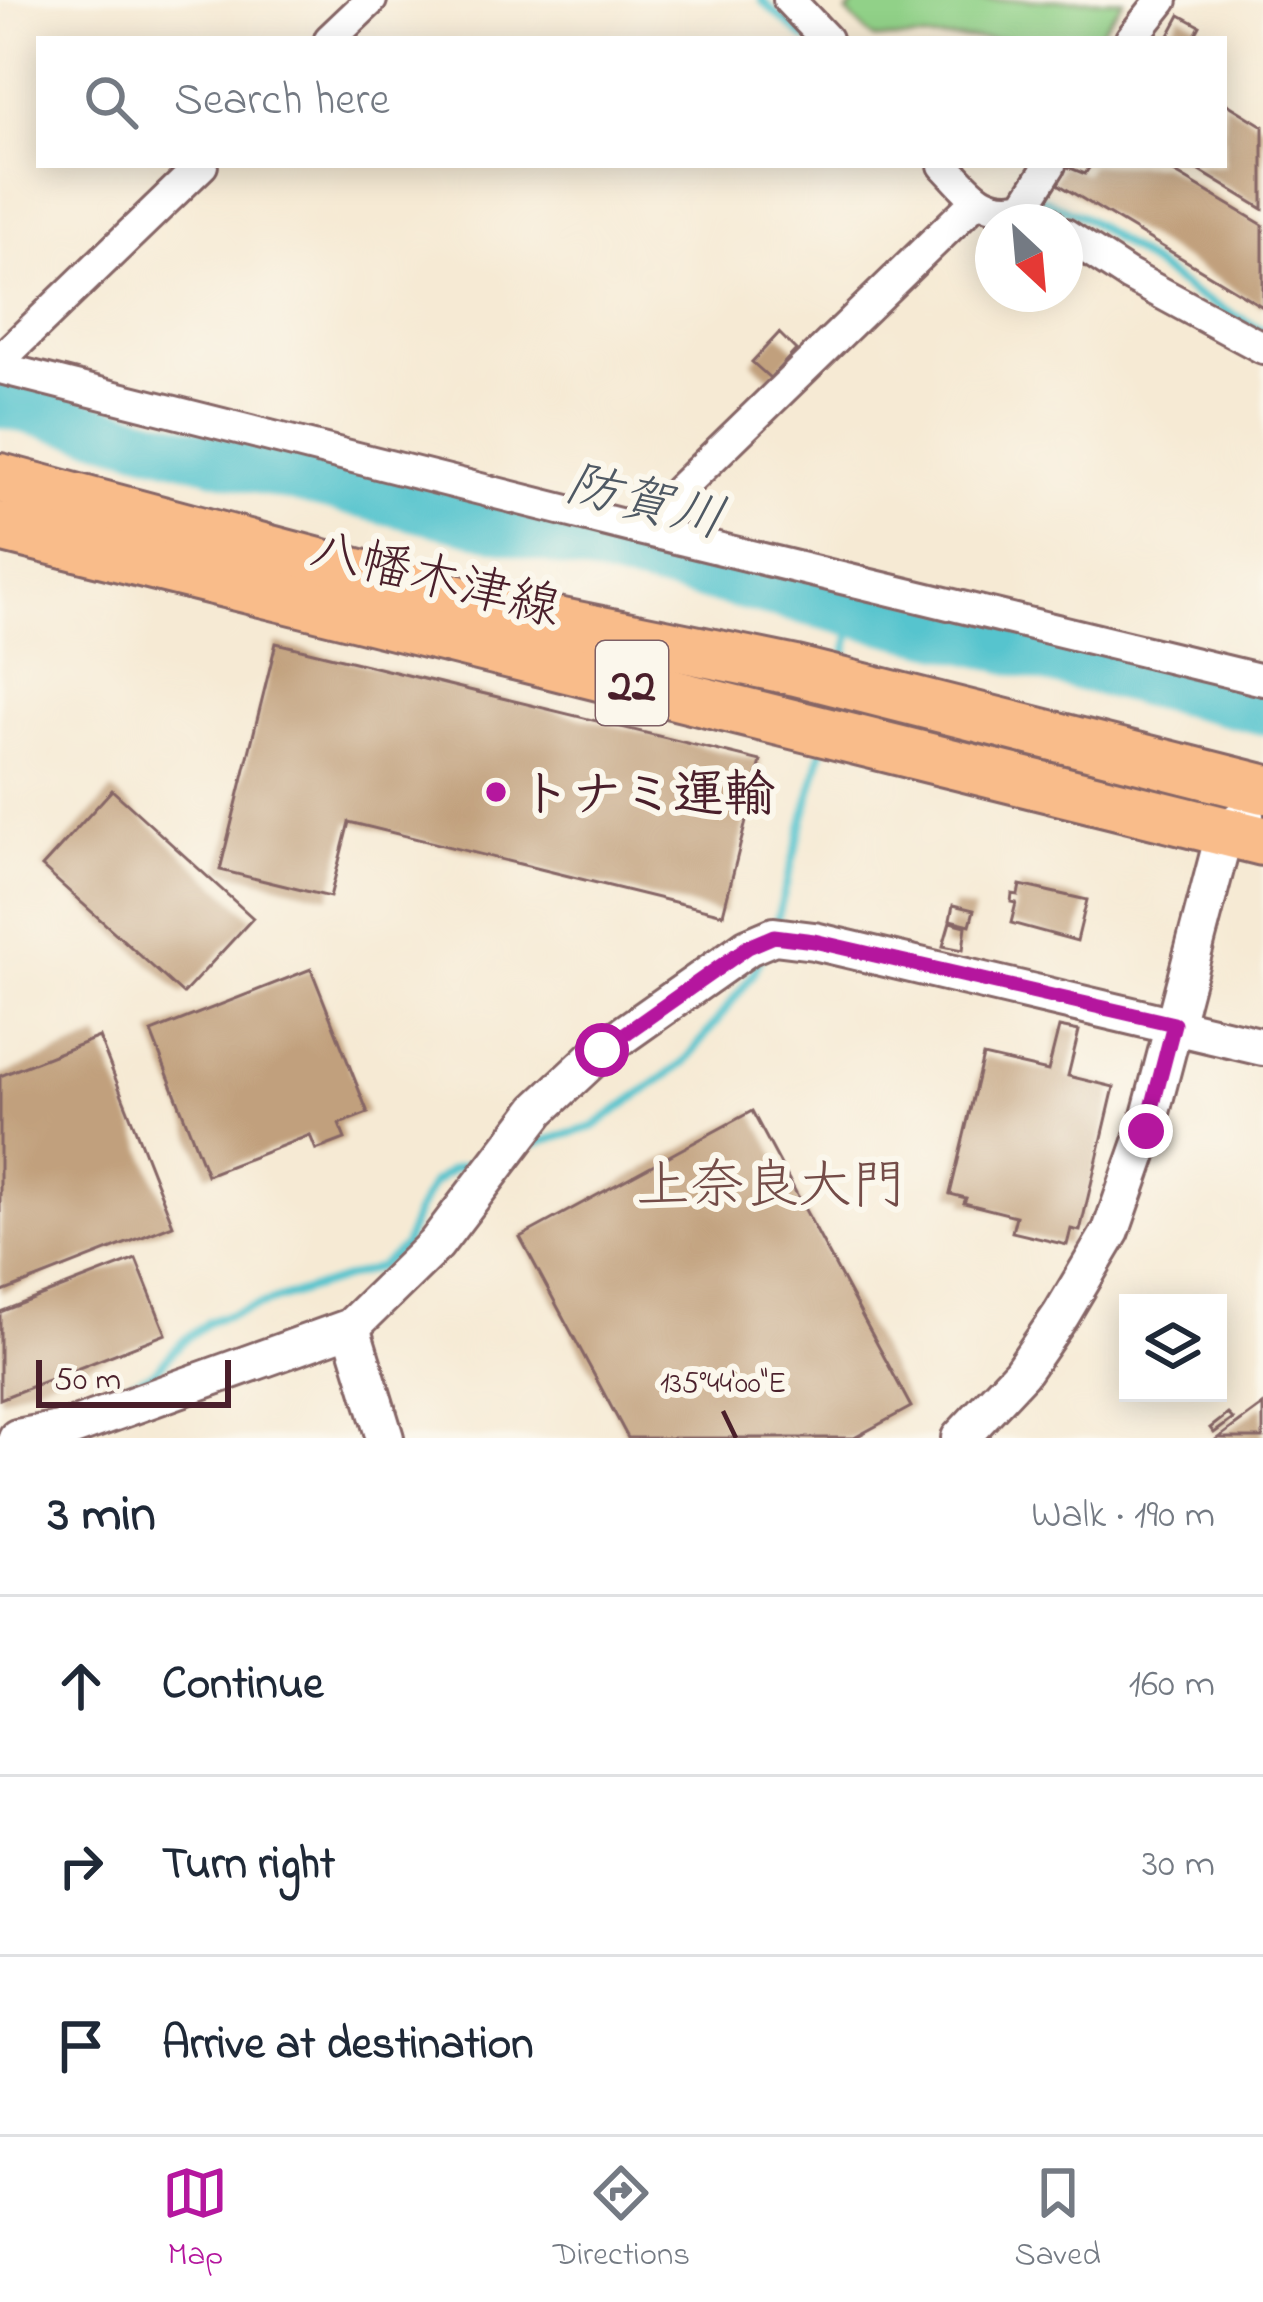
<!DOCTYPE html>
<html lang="en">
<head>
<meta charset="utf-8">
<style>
  body { margin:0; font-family:"Indie Flower","Klee One",sans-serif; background:#f2f2f3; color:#1f2937 }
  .controls { position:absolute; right:36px; bottom:36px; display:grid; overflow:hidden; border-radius:0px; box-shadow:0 6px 30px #0003 }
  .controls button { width:108px; height:108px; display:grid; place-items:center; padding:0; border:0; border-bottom:3px solid #e0e1e3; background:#fff; color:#1f2937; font:60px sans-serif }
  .compass { position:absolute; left:975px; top:204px; width:108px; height:108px; border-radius:50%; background:#fff; box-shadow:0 6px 30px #0003; rotate:154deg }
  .scale { position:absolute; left:36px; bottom:30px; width:195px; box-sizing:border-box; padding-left:12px; border:6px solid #4a1f2b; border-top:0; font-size:33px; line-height:42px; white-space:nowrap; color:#4a1f2b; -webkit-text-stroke:9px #fbf7ec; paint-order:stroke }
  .stop { position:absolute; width:36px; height:36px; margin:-27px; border:9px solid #b5179e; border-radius:50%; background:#fff }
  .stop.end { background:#b5179e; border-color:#fff; box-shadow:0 3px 12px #0008 }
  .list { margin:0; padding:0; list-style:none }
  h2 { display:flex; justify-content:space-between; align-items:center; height:156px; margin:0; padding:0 48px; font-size:51px }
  h2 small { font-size:39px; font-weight:400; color:#747a83 }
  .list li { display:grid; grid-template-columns:78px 1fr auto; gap:36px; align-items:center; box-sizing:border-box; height:180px; padding:0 48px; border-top:3px solid #e0e1e3 }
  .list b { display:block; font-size:45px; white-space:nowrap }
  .list em { font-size:39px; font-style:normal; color:#747a83 }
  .icon { flex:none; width:66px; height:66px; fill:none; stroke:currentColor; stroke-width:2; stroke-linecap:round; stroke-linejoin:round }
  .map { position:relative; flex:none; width:1263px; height:1438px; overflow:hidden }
  .search { position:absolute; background:#fff; box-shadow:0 6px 30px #0003; left:36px; right:36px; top:36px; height:132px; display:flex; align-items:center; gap:30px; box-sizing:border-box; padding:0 42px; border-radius:0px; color:#747a83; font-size:45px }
  .sheet { height:696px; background:#fff }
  nav { display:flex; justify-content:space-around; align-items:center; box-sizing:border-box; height:168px; border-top:3px solid #e0e1e3; background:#fff; font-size:33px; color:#747a83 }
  nav a { display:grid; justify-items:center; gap:6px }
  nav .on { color:#b5179e }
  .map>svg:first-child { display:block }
  .garden { fill:#91d188; stroke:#6e785a; stroke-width:3 }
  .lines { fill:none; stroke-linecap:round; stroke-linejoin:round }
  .stream { stroke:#57c4ce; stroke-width:8 }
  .river { stroke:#57c4ce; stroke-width:48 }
  .building { fill:#c1a07d }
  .minor-casing { stroke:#866666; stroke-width:36 }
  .tertiary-casing { stroke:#866666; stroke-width:42 }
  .primary-casing { stroke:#866666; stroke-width:54 }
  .minor { stroke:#fff; stroke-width:30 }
  .tertiary { stroke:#fff; stroke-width:36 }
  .primary { stroke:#f9bc8a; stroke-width:48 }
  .route { stroke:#b5179e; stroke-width:15 }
  .ticks { fill:none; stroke:#4a1f2b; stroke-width:4.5 }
  .poi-dot { fill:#b5179e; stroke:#fbf7ec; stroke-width:4.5 }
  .labels { text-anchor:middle; stroke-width:12; stroke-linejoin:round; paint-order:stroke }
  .shield { fill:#fbf7ec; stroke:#7f6065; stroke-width:3 }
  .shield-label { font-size:48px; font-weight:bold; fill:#4a1f2b }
  .street-label { font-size:51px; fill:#4a1f2b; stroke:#fbf7ec }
  .poi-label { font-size:51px; font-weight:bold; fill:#4a1f2b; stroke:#fbf7ec; text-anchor:start }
  .water-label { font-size:54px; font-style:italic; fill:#4f5964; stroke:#fbf7ec }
  .neighbourhood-label { font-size:54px; fill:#744c48; stroke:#fbf7ec }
  .ticks-label { font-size:30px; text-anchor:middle; fill:#4a1f2b; stroke:#fbf7ec; stroke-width:12; stroke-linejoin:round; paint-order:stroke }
</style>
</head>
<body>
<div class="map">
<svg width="1263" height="1438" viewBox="0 0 1263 1438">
  <rect width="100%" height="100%" fill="#fbf7ec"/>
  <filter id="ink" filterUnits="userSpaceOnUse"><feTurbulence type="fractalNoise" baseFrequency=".00833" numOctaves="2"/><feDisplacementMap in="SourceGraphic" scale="24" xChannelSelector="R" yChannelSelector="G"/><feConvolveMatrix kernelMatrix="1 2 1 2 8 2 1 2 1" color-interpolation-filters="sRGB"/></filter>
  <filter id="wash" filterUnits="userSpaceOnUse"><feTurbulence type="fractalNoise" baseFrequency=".004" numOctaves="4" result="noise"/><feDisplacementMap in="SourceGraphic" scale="48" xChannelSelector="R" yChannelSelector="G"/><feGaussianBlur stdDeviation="2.7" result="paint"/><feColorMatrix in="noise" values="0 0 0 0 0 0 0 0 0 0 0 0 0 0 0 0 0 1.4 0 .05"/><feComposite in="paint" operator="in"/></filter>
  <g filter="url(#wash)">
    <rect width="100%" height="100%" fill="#f6ead4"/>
    <path class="garden" d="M859,0h265l-29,39h-221l-27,-26z"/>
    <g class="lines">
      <g class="stream">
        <path d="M761,0l44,39"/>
        <path d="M1042,198l45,21 107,75 69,36"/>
        <path d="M842,668l14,-55"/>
        <path d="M776,923l47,-176"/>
        <path d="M527,1146l66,-19 91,-64 70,-90 8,-20"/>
        <path d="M57,1414l96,-41 31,-33 26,-19 169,-54 26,-22 11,-32 17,-30 19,-14 32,-10"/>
      </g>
      <path class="river" d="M0,403l259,67 1004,241"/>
    </g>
    <g id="blocks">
      <g class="building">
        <path d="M1180,15l20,11 -7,13h-26z"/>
        <path d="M1224,102l39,24v83l-73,-44h34z"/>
        <path d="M1063,165l22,9 6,-9h71l101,60v82l-210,-126z"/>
        <path d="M779,333l17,17 -26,28 -18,-16z"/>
        <path d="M276,643l485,118 -38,153 -374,-92 -19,75 -110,-27z"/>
        <path d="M112,790l141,128 -70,76 -141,-127z"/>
        <path d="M1020,885l67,15 -10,41 -66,-18 5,-20 -5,-1 1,-8 6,1z"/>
        <path d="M953,905l21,5 -4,15 -20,-5z"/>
        <path d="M950,922l16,4 -3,24 -20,-4z"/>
        <path d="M311,969l57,144 -29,11 6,15 -29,11 -6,-15 -103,40 -56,-143z"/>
        <path d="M1059,1027l20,4 -11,45 46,11 -34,144 -9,-2 -4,16 -55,-13 4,-16 -52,-13 2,-5 -16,-4 33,-138 65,15z"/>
        <path d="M99,1037l74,188 -173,68v-217z"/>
        <path d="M752,1111l159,296 -57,31h-226l-108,-201z"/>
        <path d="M136,1259l30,75 -166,65v-87z"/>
        <path d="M1263,1405v33h-45z"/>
        <path d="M1228,1414l5,5 -19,14 -4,-5z"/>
      </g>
    </g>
  </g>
  <g filter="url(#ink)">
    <use href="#blocks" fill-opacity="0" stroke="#866666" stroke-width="3"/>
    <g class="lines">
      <g class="minor-casing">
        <g id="minor">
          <path d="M789,0l37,39"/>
          <path d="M330,39l41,-39"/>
          <path d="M1131,39l31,-39"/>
          <path d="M944,165c26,27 39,50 80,41l24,16"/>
          <path d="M1024,206l26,-41"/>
          <path d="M1065,234l63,41 135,73"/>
          <path d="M0,360l202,-195"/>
          <path d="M0,368l639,161 624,151"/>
          <path d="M639,529l338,-329"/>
        </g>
      </g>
      <g class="tertiary-casing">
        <g id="tertiary">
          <path d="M351,1327l34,111"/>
          <path d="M17,1438l53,-10 281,-101 85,-83 102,-134 64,-60 146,-103 26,-11 40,5 449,106"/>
          <path d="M960,1438l61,-65 40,-58 50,-84 35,-100 79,-300 20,-15"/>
        </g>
      </g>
      <g class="primary-casing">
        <g id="primary">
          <path d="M0,478l484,129 312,64 467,118"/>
          <path d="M0,527l1263,314"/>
        </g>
      </g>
      <use href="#minor" class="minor"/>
      <use href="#tertiary" class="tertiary"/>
      <use href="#primary" class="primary"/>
    </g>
  </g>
  <g class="lines" filter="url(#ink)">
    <path class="route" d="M602,1050l146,-103 26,-11 40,5 360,83 -28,107"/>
  </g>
  <path class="ticks" d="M723,1411l13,27"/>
  <circle class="poi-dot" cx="496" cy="792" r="12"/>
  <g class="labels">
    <rect class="shield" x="596" y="641" width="72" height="84" rx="9"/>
    <g class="shield-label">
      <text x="632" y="700">22</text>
    </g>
    <g class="street-label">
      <text transform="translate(436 576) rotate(14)" y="18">八幡木津線</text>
    </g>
    <g class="poi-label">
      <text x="520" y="810">トナミ運輸</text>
    </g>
    <g class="water-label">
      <text transform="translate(646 499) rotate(14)" y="19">防賀川</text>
    </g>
    <g class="neighbourhood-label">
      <text x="771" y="1202">上奈良大門</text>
    </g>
  </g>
  <g class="ticks-label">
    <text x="723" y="1392">135°44'00"E</text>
  </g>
</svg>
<div class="controls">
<button><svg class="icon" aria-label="layers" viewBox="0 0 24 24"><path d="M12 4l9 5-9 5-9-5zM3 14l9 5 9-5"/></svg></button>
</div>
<svg class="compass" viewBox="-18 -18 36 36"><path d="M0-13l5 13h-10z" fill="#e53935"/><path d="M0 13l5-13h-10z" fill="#747a83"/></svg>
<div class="scale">50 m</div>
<div class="stop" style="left:602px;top:1050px"></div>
<div class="stop end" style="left:1146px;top:1131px"></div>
<div class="search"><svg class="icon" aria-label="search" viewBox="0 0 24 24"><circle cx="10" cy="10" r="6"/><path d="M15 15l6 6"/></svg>Search here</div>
</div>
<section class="sheet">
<h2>3 min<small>Walk · 190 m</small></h2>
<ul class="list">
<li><svg class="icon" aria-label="ahead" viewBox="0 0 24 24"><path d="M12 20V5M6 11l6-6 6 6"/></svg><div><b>Continue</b></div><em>160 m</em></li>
<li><svg class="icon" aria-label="right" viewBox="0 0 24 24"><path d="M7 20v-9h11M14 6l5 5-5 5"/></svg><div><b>Turn right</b></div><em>30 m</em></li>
<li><svg class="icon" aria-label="arrive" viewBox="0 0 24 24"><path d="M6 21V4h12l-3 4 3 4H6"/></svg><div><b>Arrive at destination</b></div></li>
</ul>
</section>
<nav>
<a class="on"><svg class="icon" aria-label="map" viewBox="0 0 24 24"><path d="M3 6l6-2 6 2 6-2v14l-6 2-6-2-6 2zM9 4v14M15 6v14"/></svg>Map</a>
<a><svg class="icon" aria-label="directions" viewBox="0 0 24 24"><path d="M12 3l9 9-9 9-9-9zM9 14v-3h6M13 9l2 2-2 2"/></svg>Directions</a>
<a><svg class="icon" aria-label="saved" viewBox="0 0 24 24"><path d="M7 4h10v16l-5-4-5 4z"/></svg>Saved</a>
</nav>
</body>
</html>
